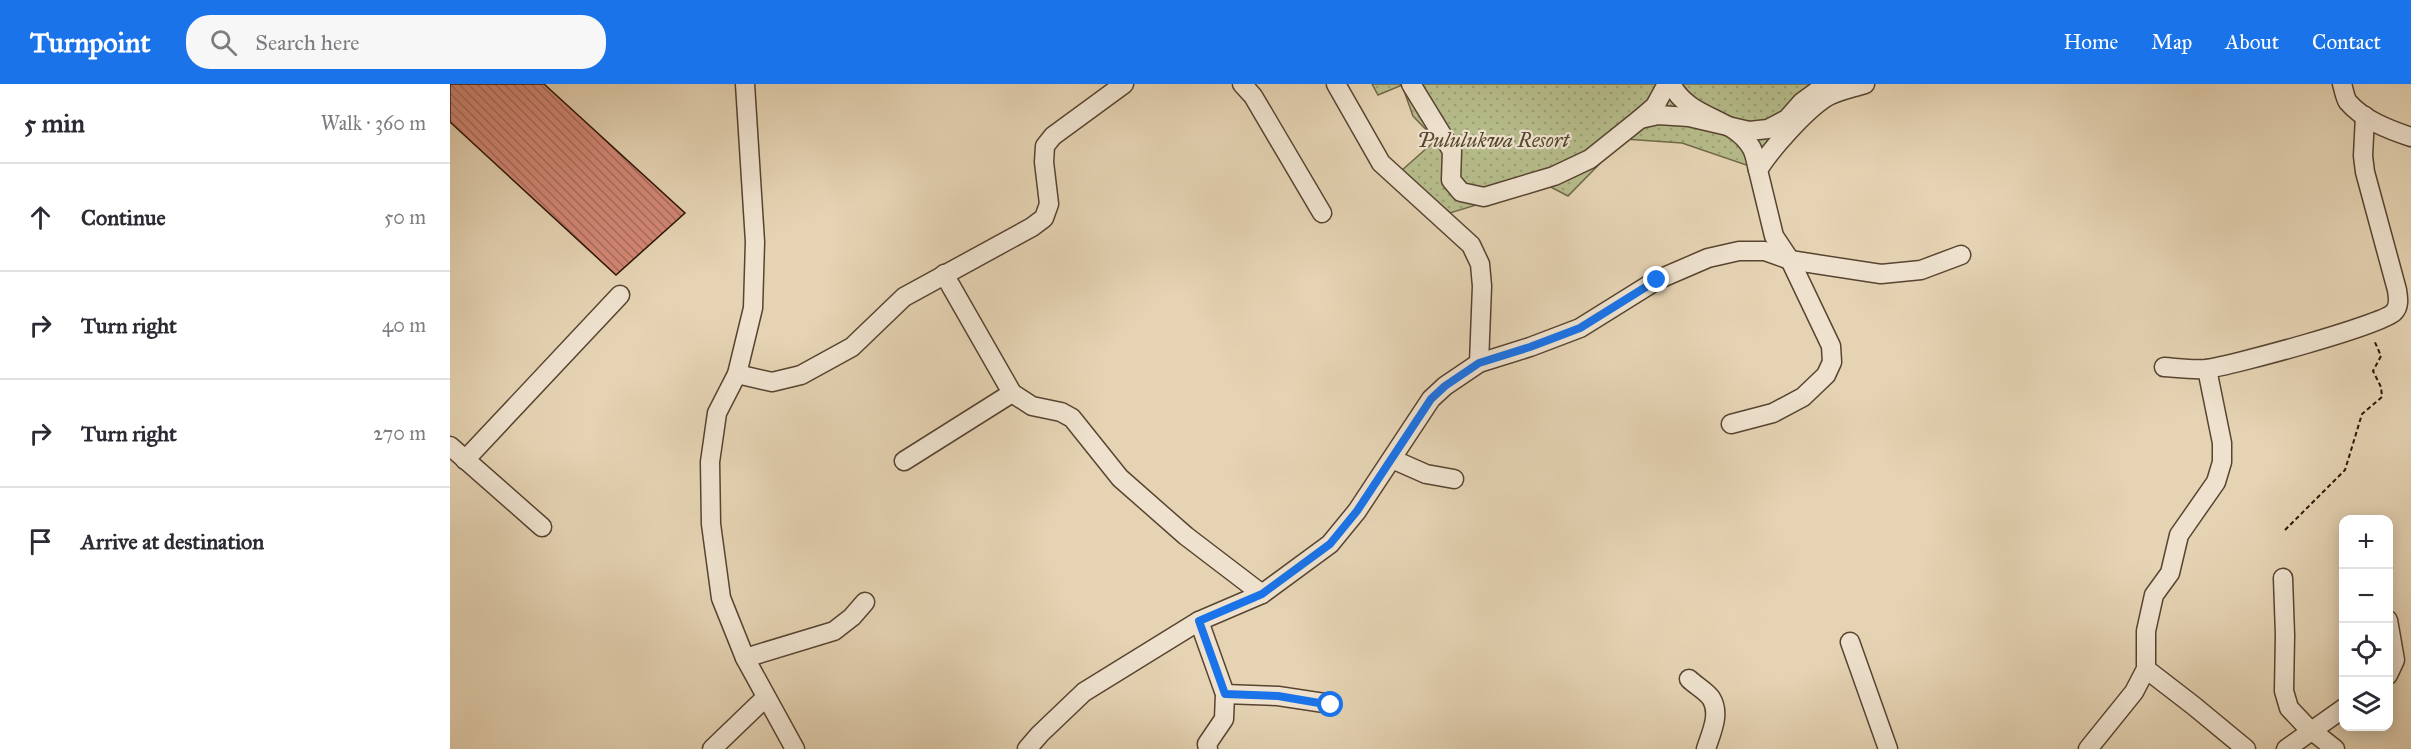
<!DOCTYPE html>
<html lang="en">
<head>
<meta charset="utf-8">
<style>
  body { margin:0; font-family:"IM FELL Great Primer",serif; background:#f7f7f7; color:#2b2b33 }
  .controls { position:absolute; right:18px; bottom:18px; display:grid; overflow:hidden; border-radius:12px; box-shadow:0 3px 15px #0003 }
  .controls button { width:54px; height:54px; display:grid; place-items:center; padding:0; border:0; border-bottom:2px solid #e1e1e2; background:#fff; color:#2b2b33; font:30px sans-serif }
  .stop { position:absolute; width:18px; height:18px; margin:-14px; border:4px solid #1a73e8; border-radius:50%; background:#fff }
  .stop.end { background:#1a73e8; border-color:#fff; box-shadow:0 2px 6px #0008 }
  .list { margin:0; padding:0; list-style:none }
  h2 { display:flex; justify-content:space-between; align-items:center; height:78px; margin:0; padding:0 24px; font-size:26px }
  h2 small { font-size:20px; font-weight:400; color:#7c7c81 }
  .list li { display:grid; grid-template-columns:39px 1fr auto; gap:18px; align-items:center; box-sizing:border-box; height:108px; padding:0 24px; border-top:2px solid #e1e1e2 }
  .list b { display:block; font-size:22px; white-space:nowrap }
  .list em { font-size:20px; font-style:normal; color:#7c7c81 }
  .icon { flex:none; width:33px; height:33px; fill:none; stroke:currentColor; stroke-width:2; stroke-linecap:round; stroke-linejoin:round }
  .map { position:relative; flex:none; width:1961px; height:665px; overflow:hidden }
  header { display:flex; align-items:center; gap:36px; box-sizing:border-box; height:84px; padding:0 30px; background:#1a73e8; color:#fff }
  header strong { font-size:28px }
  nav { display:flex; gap:33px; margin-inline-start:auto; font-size:21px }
  .search { width:420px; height:54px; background:#f7f7f7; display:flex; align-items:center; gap:15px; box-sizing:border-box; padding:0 21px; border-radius:24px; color:#7c7c81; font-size:22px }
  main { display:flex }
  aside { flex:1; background:#fff }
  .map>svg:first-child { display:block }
  .park { fill:url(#park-dots); stroke:#706848; stroke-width:1.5 }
  .building { fill:url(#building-back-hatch); stroke:#291506; stroke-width:1.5 }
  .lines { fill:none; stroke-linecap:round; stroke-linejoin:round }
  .minor-casing { stroke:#584431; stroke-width:21 }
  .path { stroke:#291506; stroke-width:2; stroke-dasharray:4.5 3; stroke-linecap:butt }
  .minor { stroke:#eee2ce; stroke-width:18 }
  .route { stroke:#1a73e8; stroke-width:8 }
  .labels { text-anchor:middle; stroke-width:4.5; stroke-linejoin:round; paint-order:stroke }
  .park-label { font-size:21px; font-style:italic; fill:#53472e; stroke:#eee2ce }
</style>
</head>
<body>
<header>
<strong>Turnpoint</strong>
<div class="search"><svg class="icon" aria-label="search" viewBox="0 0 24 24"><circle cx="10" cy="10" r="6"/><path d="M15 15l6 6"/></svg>Search here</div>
<nav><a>Home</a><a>Map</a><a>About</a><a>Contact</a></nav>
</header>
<main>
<aside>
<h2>5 min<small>Walk · 360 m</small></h2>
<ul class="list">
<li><svg class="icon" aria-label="ahead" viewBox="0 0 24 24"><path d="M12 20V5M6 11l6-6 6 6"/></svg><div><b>Continue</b></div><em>50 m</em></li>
<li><svg class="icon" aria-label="right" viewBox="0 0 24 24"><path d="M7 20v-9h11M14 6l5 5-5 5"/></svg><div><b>Turn right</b></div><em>40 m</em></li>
<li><svg class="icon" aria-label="right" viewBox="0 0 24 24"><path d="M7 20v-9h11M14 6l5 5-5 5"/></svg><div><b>Turn right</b></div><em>270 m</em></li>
<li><svg class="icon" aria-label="arrive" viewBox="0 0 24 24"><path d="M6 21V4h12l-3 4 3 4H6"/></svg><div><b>Arrive at destination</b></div></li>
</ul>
</aside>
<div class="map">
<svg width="1961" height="665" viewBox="0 0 1961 665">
  <defs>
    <pattern id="park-dots" width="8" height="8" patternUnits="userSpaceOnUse" patternTransform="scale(1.5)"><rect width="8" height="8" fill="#b6bc8b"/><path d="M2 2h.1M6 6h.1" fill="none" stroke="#9ca176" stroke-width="1.8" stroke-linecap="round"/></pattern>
    <pattern id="building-back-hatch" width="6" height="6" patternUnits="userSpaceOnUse" patternTransform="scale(1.5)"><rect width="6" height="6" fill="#d28775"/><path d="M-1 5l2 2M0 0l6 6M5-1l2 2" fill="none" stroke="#aa6d5e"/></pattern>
  </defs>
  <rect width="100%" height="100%" fill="#e5d3b3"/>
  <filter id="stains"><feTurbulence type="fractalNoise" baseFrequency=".00333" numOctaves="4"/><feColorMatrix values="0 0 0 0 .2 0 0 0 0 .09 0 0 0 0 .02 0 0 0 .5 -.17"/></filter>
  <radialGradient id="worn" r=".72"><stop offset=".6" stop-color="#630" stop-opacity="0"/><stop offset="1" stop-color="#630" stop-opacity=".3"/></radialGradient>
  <path class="park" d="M922,0h474l-94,83 -70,-24 -58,-4 -56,57 -23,-12 -95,29 -49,-42 35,-31 -23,-24 -11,-31 -24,10z"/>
  <path class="building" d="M0,0h94l141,129 -69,62 -166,-153z"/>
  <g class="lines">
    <g class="minor-casing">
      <g id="minor">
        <path d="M295,0l10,158 -2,66 -16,66 -20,39 -7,49 1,62 10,74 24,60 50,91"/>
        <path d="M792,0l11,12 69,117"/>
        <path d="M886,0l45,79 90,82 9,19 2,22 -3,77"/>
        <path d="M961,0l41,67 -1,29 10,12 23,5 70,-21 36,-17 50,-40 18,-4 31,2 60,14 19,-2 19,-10 15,-17 18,-13 11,-5"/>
        <path d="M1221,0c19,36 61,32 80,63 4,6 5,16 7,23"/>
        <path d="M1892,0c2,6 3,14 6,18 15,18 42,28 63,35"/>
        <path d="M1190,35l15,-13 12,-22"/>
        <path d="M494,190l68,119 20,13 29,6 11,6 48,60 66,58 76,58"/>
        <path d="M1714,283c14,1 28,3 42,2 24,-3 177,-44 188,-57 6,-6 4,-15 3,-22l-32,-118 -2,-16 2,-40"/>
        <path d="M287,290l35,8 29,-7 51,-28 52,-50 128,-70 12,-9 5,-14 -5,-42 1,-16 8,-10 71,-52"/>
        <path d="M1281,340l42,-11 30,-16 23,-22 6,-13 -1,-16 -41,-86 -16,-24 -16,-66c13,-21 46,-58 67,-72 11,-7 28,-10 40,-14"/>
        <path d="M0,362l92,81"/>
        <path d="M942,375l34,15 28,5"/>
        <path d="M15,376l155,-165"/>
        <path d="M454,377l108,-68"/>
        <path d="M1833,494l2,57 -1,56 5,17 17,18 29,23"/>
        <path d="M1938,536l7,40 -7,15"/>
        <path d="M749,537l26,73 -1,25 -17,25 1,5"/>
        <path d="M1400,558l38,107"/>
        <path d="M295,574l89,-27 18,-14 13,-15"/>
        <path d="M1696,585l48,37 52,43"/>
        <path d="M1239,595c6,6 17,12 22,19 10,16 0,35 -5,51"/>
        <path d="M775,610l53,2 53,8"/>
        <path d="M262,665l53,-51"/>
        <path d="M577,665l13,-15 44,-42 115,-71 63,-27 68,-50 27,-33 74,-112 14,-13 34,-23 51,-16 50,-19 77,-48 51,-22 31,-7h26l25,9 91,14 40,-4 40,-15"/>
        <path d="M1638,665l46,-57 12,-23v-38l8,-36 16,-22 9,-38 37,-53 6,-20v-19l-15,-74"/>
        <path d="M1836,665l58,-41"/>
      </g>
    </g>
    <path class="path" d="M1835,446l60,-60 17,-56 20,-17 -1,-10 -8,-16 8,-15 -7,-16"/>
    <use href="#minor" class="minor"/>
  </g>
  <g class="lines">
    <path class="route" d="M881,621l-53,-9 -53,-2 -26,-73 63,-27 68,-50 27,-33 74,-112 14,-13 34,-23 51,-16 50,-19 77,-48"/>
  </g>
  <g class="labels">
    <g class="park-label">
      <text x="1043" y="63">Pululukwa Resort</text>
    </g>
  </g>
  <rect width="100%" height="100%" filter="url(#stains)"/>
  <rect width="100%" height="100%" fill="url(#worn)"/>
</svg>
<div class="controls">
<button>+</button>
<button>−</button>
<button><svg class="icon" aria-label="locate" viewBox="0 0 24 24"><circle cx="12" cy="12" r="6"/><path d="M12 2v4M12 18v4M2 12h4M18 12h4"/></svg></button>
<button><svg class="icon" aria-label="layers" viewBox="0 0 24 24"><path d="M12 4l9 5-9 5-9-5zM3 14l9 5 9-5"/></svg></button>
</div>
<div class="stop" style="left:881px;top:621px"></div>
<div class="stop end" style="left:1207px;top:196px"></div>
</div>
</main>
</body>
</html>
